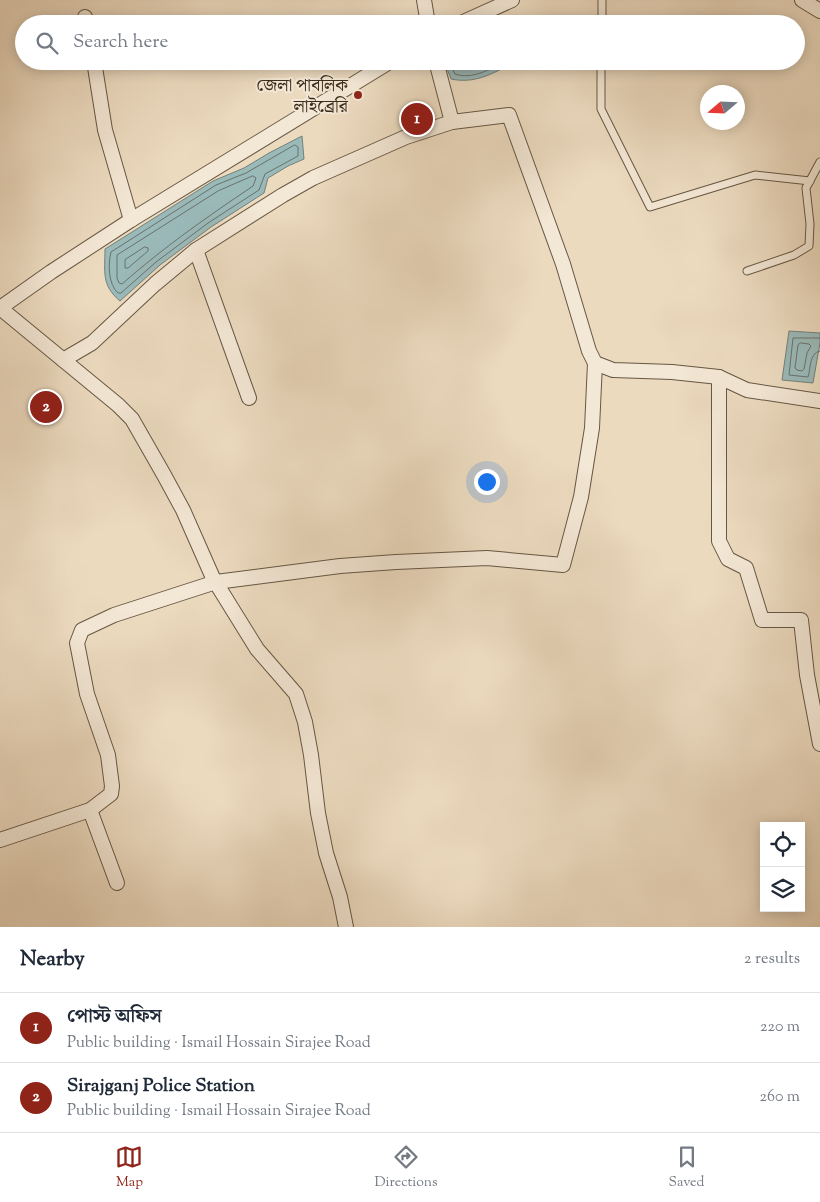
<!DOCTYPE html>
<html lang="en">
<head>
<meta charset="utf-8">
<style>
  body { margin:0; font-family:"Sorts Mill Goudy","Noto Serif Bengali",serif; background:#f6f6f7; color:#1f2937 }
  .controls { position:absolute; right:15px; bottom:15px; display:grid; overflow:hidden; border-radius:0px; box-shadow:0 2px 12px #0003 }
  .controls button { width:45px; height:45px; display:grid; place-items:center; padding:0; border:0; border-bottom:1px solid #e0e1e3; background:#fff; color:#1f2937; font:25px sans-serif }
  .compass { position:absolute; left:700px; top:85px; width:45px; height:45px; border-radius:50%; background:#fff; box-shadow:0 2px 12px #0003; rotate:251deg }
  .you { position:absolute; left:486px; top:481px; width:18px; height:18px; margin:-12px; border:4px solid #fff; border-radius:50%; background:#1a73e8; box-shadow:0 0 0 8px #1a73e833 }
  .badge { display:grid; place-items:center; width:32px; height:32px; border-radius:50%; background:#8f2418; color:#fff; font-size:16px; font-weight:700 }
  .pin { position:absolute; translate:-50% -50%; border:2px solid #fff; box-shadow:0 1px 5px #0006 }
  .list { margin:0; padding:0; list-style:none }
  h2 { display:flex; justify-content:space-between; align-items:center; height:65px; margin:0; padding:0 20px; font-size:21px }
  h2 small { font-size:16px; font-weight:400; color:#747a83 }
  .list li { display:grid; grid-template-columns:32px 1fr auto; gap:15px; align-items:center; box-sizing:border-box; height:70px; padding:0 20px; border-top:1px solid #e0e1e3 }
  .list b { display:block; font-size:19px; white-space:nowrap }
  .list p { margin:0; font-size:16px; white-space:nowrap; color:#747a83 }
  .list em { font-size:16px; font-style:normal; color:#747a83 }
  .icon { flex:none; width:28px; height:28px; fill:none; stroke:currentColor; stroke-width:2; stroke-linecap:round; stroke-linejoin:round }
  .map { position:relative; flex:none; width:820px; height:927px; overflow:hidden }
  .search { position:absolute; background:#fff; box-shadow:0 2px 12px #0003; left:15px; right:15px; top:15px; height:55px; display:flex; align-items:center; gap:12px; box-sizing:border-box; padding:0 18px; border-radius:28px; color:#747a83; font-size:19px }
  .sheet { height:205px; background:#fff }
  nav { display:flex; justify-content:space-around; align-items:center; box-sizing:border-box; height:70px; border-top:1px solid #e0e1e3; background:#fff; font-size:14px; color:#747a83 }
  nav a { display:grid; justify-items:center; gap:2px }
  nav .on { color:#8f2418 }
  .map>svg:first-child { display:block }
  .water { fill:#9ab9b9; stroke:#748079 }
  .lines { fill:none; stroke-linecap:round; stroke-linejoin:round }
  .shore { stroke:#6a726a; stroke-width:1 }
  .lane-casing { stroke:#665743; stroke-width:9 }
  .street-casing { stroke:#665743; stroke-width:16 }
  .lane { stroke:#f3e7d5; stroke-width:7 }
  .street { stroke:#f3e7d5; stroke-width:14 }
  .poi-dot { fill:#8f2418; stroke:#f3e7d5; stroke-width:2 }
  .labels { text-anchor:middle; stroke-width:4; stroke-linejoin:round; paint-order:stroke }
  .poi-label { font-size:18px; fill:#3a2b1a; stroke:#f3e7d5; text-anchor:end }
</style>
</head>
<body>
<div class="map">
<svg width="820" height="927" viewBox="0 0 820 927">
  <rect width="100%" height="100%" fill="#ecdabf"/>
  <filter id="stains"><feTurbulence type="fractalNoise" baseFrequency=".004" numOctaves="4"/><feColorMatrix values="0 0 0 0 .2 0 0 0 0 .09 0 0 0 0 .02 0 0 0 .5 -.17"/></filter>
  <radialGradient id="worn" r=".72"><stop offset=".6" stop-color="#630" stop-opacity="0"/><stop offset="1" stop-color="#630" stop-opacity=".3"/></radialGradient>
  <g class="water">
    <path d="M501,18l8,6h-30l7,-3z"/>
    <path d="M444,61h69l-1,2c-19,11 -38,21 -61,16z"/>
    <path d="M302,136l2,23 -16,7 -20,12 -4,15 -53,34 -51,38 -40,36c-19,-16 -15,-29 -15,-52l108,-68 31,-13 25,-15z"/>
    <path d="M789,331l31,2v10l-7,40 -31,-3z"/>
  </g>
  <g class="lines">
    <g class="shore">
      <path d="M449,61l6,13c17,6 36,-5 51,-13"/>
      <path d="M295,145l3,2v9l-33,18 -6,16 -51,33 -52,39 -35,31h-3c-10,-9 -10,-29 -7,-41l105,-67 30,-12z"/>
      <path d="M253,176l3,2 -3,8c-46,31 -89,61 -131,98l-3,-1 -2,-5v-23l101,-64z"/>
      <path d="M145,247l3,1v3l-20,17h-3v-8z"/>
      <path d="M820,338h-27l-4,37 19,2c3,-9 1,-24 12,-26"/>
      <path d="M801,343l8,1 2,2 -4,7 -3,16 -2,2 -5,-1 -2,-2 3,-23z"/>
    </g>
    <g class="lane-casing">
      <g id="lane">
        <path d="M602,24v-24"/>
        <path d="M601,61v48l49,98 105,-32 55,6"/>
        <path d="M747,271l47,-16 15,-9 1,-22 -4,-36 14,-26"/>
      </g>
    </g>
    <g class="street-casing">
      <g id="street">
        <path d="M424,0l4,24"/>
        <path d="M802,0l18,11"/>
        <path d="M85,17l2,7"/>
        <path d="M459,24l53,-24"/>
        <path d="M94,61l11,69 26,90"/>
        <path d="M436,61l16,61"/>
        <path d="M196,250l53,148"/>
        <path d="M0,308l118,97 14,14 32,56 19,35 30,68 44,71 39,45 9,28 6,33 7,58 8,40 14,44 6,30"/>
        <path d="M0,308l51,-36 80,-52 260,-159"/>
        <path d="M63,360l29,-17 63,-59 41,-34 87,-55 30,-17 93,-41 46,-15 57,-7 54,149 26,87 6,12 18,7 59,2 47,5 28,13 73,11"/>
        <path d="M719,377v164l9,18 18,9 16,52h39l6,55 13,69"/>
        <path d="M90,810l27,73"/>
        <path d="M0,840l90,-30 21,-16 1,-8 -4,-31 -21,-61 -10,-51 5,-13 32,-15 102,-33 124,-16 56,-4 91,-4 76,7 18,-68 11,-69 3,-65"/>
      </g>
    </g>
    <use href="#lane" class="lane"/>
    <use href="#street" class="street"/>
  </g>
  <circle class="poi-dot" cx="358" cy="95" r="5"/>
  <g class="labels">
    <g class="poi-label">
      <text x="348" y="91">জেলা পাবলিক<tspan x="348" dy="21">লাইব্রেরি</tspan></text>
    </g>
  </g>
  <rect width="100%" height="100%" filter="url(#stains)"/>
  <rect width="100%" height="100%" fill="url(#worn)"/>
</svg>
<div class="controls">
<button><svg class="icon" aria-label="locate" viewBox="0 0 24 24"><circle cx="12" cy="12" r="6"/><path d="M12 2v4M12 18v4M2 12h4M18 12h4"/></svg></button>
<button><svg class="icon" aria-label="layers" viewBox="0 0 24 24"><path d="M12 4l9 5-9 5-9-5zM3 14l9 5 9-5"/></svg></button>
</div>
<svg class="compass" viewBox="-18 -18 36 36"><path d="M0-13l5 13h-10z" fill="#e53935"/><path d="M0 13l5-13h-10z" fill="#747a83"/></svg>
<div class="you"></div>
<div class="pin badge" style="left:417px;top:119px">1</div>
<div class="pin badge" style="left:46px;top:407px">2</div>
<div class="search"><svg class="icon" aria-label="search" viewBox="0 0 24 24"><circle cx="10" cy="10" r="6"/><path d="M15 15l6 6"/></svg>Search here</div>
</div>
<section class="sheet">
<h2>Nearby<small>2 results</small></h2>
<ul class="list">
<li><span class="badge">1</span><div><b>পোস্ট অফিস</b><p>Public building · Ismail Hossain Sirajee Road</p></div><em>220 m</em></li>
<li><span class="badge">2</span><div><b>Sirajganj Police Station</b><p>Public building · Ismail Hossain Sirajee Road</p></div><em>260 m</em></li>
</ul>
</section>
<nav>
<a class="on"><svg class="icon" aria-label="map" viewBox="0 0 24 24"><path d="M3 6l6-2 6 2 6-2v14l-6 2-6-2-6 2zM9 4v14M15 6v14"/></svg>Map</a>
<a><svg class="icon" aria-label="directions" viewBox="0 0 24 24"><path d="M12 3l9 9-9 9-9-9zM9 14v-3h6M13 9l2 2-2 2"/></svg>Directions</a>
<a><svg class="icon" aria-label="saved" viewBox="0 0 24 24"><path d="M7 4h10v16l-5-4-5 4z"/></svg>Saved</a>
</nav>
</body>
</html>
